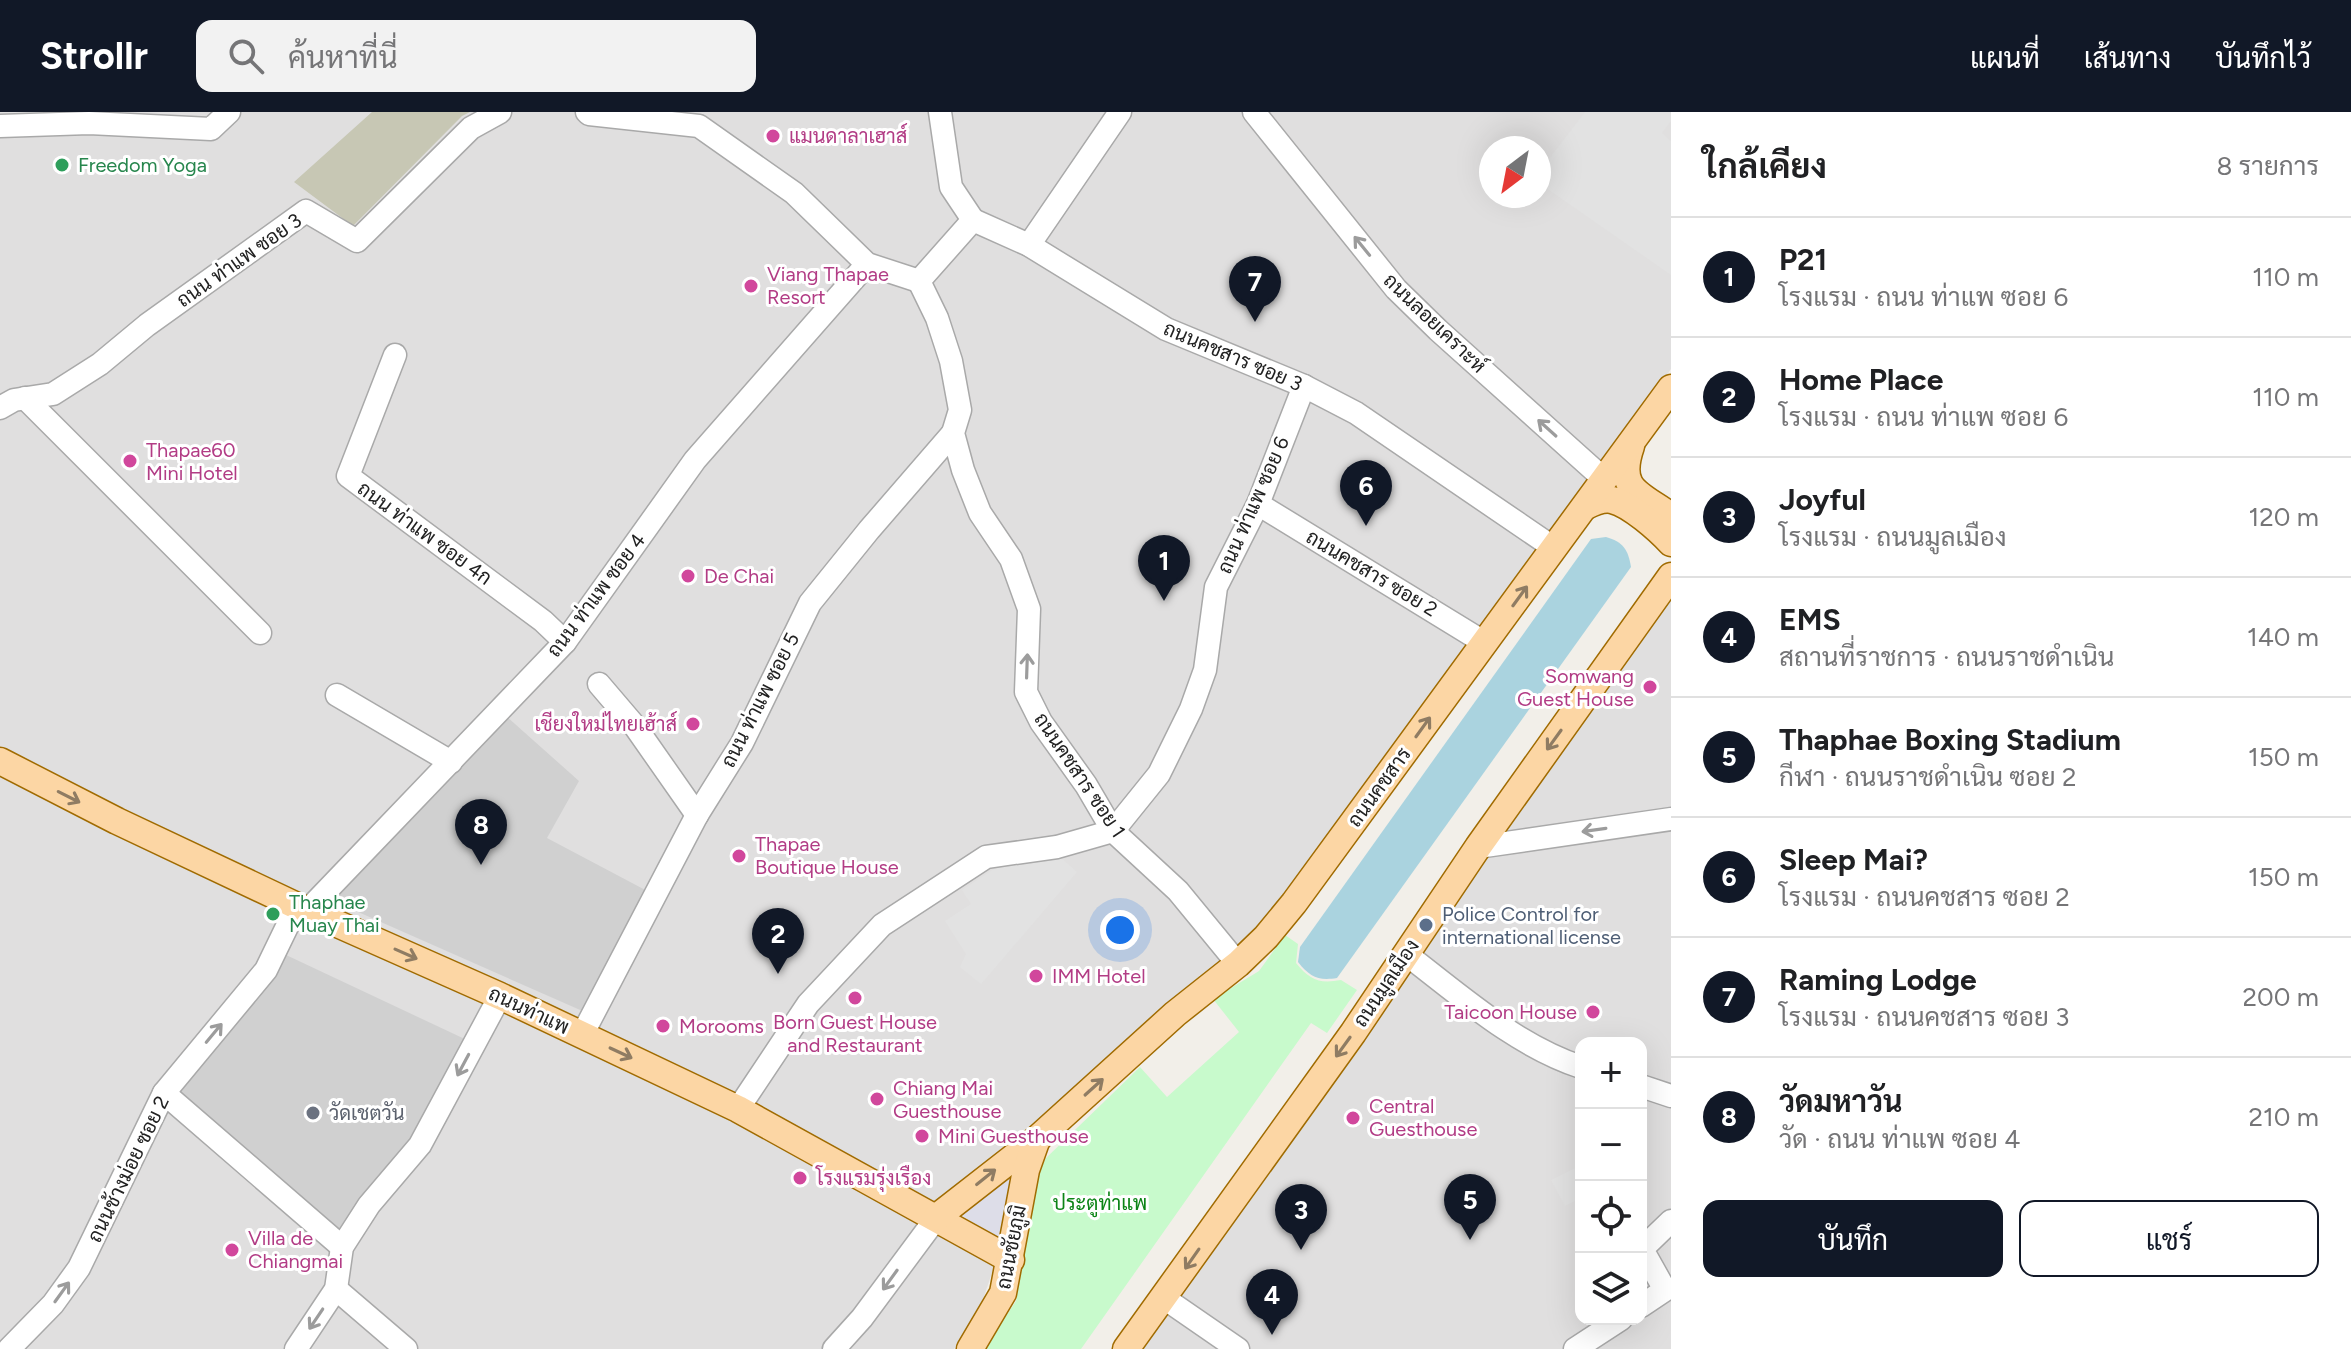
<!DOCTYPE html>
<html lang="th">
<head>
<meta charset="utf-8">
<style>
  body { margin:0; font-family:Figtree,Sarabun,sans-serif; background:#f2f2f2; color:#202124 }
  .controls { position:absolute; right:24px; bottom:24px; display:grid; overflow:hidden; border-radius:16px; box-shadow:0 8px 32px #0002 }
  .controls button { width:72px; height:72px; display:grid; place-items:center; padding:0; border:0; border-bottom:2px solid #e0e0e0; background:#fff; color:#202124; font:40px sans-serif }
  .compass { position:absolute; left:1479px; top:24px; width:72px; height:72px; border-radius:50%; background:#fff; box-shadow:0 8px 32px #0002; rotate:212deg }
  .you { position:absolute; left:1120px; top:818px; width:28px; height:28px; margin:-20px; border:6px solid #fff; border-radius:50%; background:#1a73e8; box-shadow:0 0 0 12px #1a73e833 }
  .badge { display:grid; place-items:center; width:52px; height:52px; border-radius:50%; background:#111827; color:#fff; font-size:26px; font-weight:700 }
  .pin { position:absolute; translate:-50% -66px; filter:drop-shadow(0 2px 4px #0008) }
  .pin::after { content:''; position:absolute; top:42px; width:28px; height:24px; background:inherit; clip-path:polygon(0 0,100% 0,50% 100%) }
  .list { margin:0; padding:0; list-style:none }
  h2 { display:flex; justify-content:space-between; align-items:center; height:104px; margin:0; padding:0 32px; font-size:34px }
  h2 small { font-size:26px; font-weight:400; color:#757577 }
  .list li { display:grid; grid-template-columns:52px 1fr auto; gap:24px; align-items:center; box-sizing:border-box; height:120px; padding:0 32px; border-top:2px solid #e0e0e0 }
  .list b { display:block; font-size:30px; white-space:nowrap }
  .list p { margin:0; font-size:26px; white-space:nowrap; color:#757577 }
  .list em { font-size:26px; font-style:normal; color:#757577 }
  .actions { display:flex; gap:16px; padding:24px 32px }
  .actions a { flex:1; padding:18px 0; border:2px solid #111827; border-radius:16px; text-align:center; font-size:28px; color:#111827 }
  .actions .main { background:#111827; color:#fff }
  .icon { flex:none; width:44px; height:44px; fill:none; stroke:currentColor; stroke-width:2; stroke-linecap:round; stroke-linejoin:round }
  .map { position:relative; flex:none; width:1671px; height:1237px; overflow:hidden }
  header { display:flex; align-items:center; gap:48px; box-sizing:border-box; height:112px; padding:0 40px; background:#111827; color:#fff }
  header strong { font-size:38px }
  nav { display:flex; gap:44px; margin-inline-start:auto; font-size:28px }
  .search { width:560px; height:72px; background:#f2f2f2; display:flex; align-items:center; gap:20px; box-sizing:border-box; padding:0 28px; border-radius:16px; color:#757577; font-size:30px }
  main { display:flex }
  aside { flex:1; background:#fff }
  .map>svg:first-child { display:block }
  .residential { fill:#e0dfdf; fill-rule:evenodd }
  .religious { fill:#d0d0d0 }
  .construction { fill:#c7c7b4 }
  .park { fill:#c8facc }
  .parking { fill:#e2e2e2 }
  .plaza { fill:#dddde8 }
  .water { fill:#aad3df }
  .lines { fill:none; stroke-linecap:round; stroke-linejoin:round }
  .minor-casing { stroke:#a9a9a9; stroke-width:25 }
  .major-casing { stroke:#a06b00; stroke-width:29 }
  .minor { stroke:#fff; stroke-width:22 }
  .major { stroke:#fcd6a4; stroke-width:26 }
  .oneway { stroke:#9c9c9c }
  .oneway2 { stroke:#8f7c63 }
  .hotel-dot { fill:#d1479c; stroke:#fff; stroke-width:3 }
  .leisure-dot { fill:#2e9e5b; stroke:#fff; stroke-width:3 }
  .service-dot { fill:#5c6f8a; stroke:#fff; stroke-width:3 }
  .worship-dot { fill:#6b7280; stroke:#fff; stroke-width:3 }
  .labels { text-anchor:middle; stroke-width:6; stroke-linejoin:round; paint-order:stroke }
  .hotel-label { font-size:20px; fill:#b23c85; stroke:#fff; text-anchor:start }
  .leisure-label { font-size:20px; fill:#27864d; stroke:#fff; text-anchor:start }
  .street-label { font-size:20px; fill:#222; stroke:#fff }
  .service-label { font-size:20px; fill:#4e5e75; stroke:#fff; text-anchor:start }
  .worship-label { font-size:20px; fill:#5b616d; stroke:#fff; text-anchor:start }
  .park-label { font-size:20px; fill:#0c8416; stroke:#fff }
</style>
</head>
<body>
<header>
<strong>Strollr</strong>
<div class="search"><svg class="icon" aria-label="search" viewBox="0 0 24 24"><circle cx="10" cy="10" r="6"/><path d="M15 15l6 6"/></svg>ค้นหาที่นี่</div>
<nav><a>แผนที่</a><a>เส้นทาง</a><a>บันทึกไว้</a></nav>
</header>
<main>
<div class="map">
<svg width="1671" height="1237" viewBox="0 0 1671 1237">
  <rect width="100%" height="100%" fill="#f2efe9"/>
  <g class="residential">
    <path d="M0,0h1671v257l-59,83 -363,490 -322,274 69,45 -18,53 -24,35h-954zM1491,36h48v48h-48z"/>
    <path d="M1671,487v750h-540l37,-51zM1581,931h60v276h-60z"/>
  </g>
  <g class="religious">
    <path d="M506,604l73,65 -32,57 104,55 -64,120 -256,-113z"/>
    <path d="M284,842l185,87 -49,92 -76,102 -174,-143z"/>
  </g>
  <path class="construction" d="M372,0h98l-8,4 -109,110 -59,-44z"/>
  <path class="park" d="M1285,823l13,9 -2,19c14,17 23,21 45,17l16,10 -30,43 -16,-10 -230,326h-97l32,-48 18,-119 12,-24 94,-91 27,30 72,-65 -26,-33 46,-28z"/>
  <g class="parking">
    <path d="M1585,0h86v9l-9,12 9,8v134l-132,-92v-11z"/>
    <path d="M1059,744l18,16 -96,112 -21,-17 6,-13 -21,-33 26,-17 -9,-14 32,-21z"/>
    <path d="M1581,1053v33l-16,8 -14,-26z"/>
  </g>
  <path class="plaza" d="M1017,1049l-18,77 -40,-24z"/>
  <path class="water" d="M1606,425c17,5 22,12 25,30l-294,411c-19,3 -27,-1 -39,-16l2,-15 291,-408z"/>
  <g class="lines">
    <g class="minor-casing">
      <g id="minor">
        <path d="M587,0l2,2 110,12 95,67 73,71 52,17"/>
        <path d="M940,0l11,75 22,33"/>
        <path d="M1254,0l142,177 42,41 167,150"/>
        <path d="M0,14l89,-3 122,6 18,-17"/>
        <path d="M1029,133l91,-133"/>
        <path d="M919,169l18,37 14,43 9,49 -7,23 10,37 17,43 31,46 18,50 -3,83 15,30 45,63 27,46 65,60 60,73"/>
        <path d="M919,169l54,-61 56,25 137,84 138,57 52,27 198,135"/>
        <path d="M395,243l-47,121 195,145 22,21"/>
        <path d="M25,286l235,235"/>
        <path d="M0,296l14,-8 39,-6 47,-30 47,-39 159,-114 51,30 114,-113 29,-16"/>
        <path d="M1258,392l227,139"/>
        <path d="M599,572l35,41 63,90"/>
        <path d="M337,583l114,67"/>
        <path d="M1478,735l193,-28"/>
        <path d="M308,798l257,-268 130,-182 172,-196"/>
        <path d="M1406,842c55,42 109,91 175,113"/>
        <path d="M582,923l115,-220 45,-72 68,-140 59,-73 84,-97"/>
        <path d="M1641,974l30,10"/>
        <path d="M164,981l178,154"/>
        <path d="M738,997l70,-105 74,-79 104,-68 71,-10 56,-16 46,-57 32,-65 14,-39 11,-83 42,-83 46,-118"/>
        <path d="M336,1177l70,60"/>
        <path d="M1164,1186l74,51"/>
        <path d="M1641,1194l24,-16 -23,-41 29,-28"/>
        <path d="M9,1237l44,-45 26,-36 85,-175 102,-123 31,-64"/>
        <path d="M296,1237l40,-60 6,-42 27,-42 51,-60 80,-149"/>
        <path d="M834,1237l28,-31 75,-101"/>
        <path d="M1575,1237l46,-30"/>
      </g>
    </g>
    <g class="major-casing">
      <g id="major">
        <path d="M1631,334c-15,44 8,47 40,70"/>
        <path d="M1586,394c8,-4 17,-8 26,-6 18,4 47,30 59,43"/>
        <path d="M0,649l117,60 180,85 203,90 238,113 273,151"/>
        <path d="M937,1105l100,-78 138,-125 63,-50 28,-27 28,-34 377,-515"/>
        <path d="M970,1237l33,-56 23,-123 11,-31"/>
        <path d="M1126,1237l227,-316 125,-186 193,-271"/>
      </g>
    </g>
    <use href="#minor" class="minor"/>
    <use href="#major" class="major"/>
  </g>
  <defs><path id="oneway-shaft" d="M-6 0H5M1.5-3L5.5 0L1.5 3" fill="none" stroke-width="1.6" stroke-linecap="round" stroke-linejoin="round" transform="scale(2)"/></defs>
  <g class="oneway">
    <use href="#oneway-shaft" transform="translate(1362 134) rotate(-129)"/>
    <use href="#oneway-shaft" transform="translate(1547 316) rotate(-138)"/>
    <use href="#oneway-shaft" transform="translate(1027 554) rotate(-88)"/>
    <use href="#oneway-shaft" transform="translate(1594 718) rotate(172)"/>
    <use href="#oneway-shaft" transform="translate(214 921) rotate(-50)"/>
    <use href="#oneway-shaft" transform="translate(463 953) rotate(118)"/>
    <use href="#oneway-shaft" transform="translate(890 1168) rotate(126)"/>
    <use href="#oneway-shaft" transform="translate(62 1180) rotate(-54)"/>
    <use href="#oneway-shaft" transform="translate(316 1207) rotate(124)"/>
  </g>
  <g class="oneway2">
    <use href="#oneway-shaft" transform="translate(1520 484) rotate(-54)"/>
    <use href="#oneway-shaft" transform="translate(1423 615) rotate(-54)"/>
    <use href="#oneway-shaft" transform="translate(1554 628) rotate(126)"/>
    <use href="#oneway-shaft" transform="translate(69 685) rotate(27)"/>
    <use href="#oneway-shaft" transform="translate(406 842) rotate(24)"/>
    <use href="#oneway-shaft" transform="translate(1343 935) rotate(126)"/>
    <use href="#oneway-shaft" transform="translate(621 941) rotate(25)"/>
    <use href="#oneway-shaft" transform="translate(1094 975) rotate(-42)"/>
    <use href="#oneway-shaft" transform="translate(986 1065) rotate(-39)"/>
    <use href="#oneway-shaft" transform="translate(1192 1147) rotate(125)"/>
  </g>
  <g class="hotel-dot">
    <circle cx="773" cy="24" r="8"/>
    <circle cx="751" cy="174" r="8"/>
    <circle cx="130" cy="349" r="8"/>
    <circle cx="688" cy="464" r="8"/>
    <circle cx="1650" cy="575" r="8"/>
    <circle cx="693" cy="612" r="8"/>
    <circle cx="739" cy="744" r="8"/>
    <circle cx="1036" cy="864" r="8"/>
    <circle cx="855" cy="886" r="8"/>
    <circle cx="1593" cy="900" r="8"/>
    <circle cx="663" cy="914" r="8"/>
    <circle cx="877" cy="987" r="8"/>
    <circle cx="1353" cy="1006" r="8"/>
    <circle cx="922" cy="1024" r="8"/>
    <circle cx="800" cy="1066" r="8"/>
    <circle cx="232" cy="1138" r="8"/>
  </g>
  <g class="leisure-dot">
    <circle cx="62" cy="53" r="8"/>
    <circle cx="273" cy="802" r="8"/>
  </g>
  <circle class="service-dot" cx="1426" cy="813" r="8"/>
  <circle class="worship-dot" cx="313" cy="1001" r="8"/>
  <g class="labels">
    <g class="hotel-label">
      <text x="789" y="31">แมนดาลาเฮาส์</text>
      <text x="767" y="169">Viang Thapae<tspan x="767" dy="23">Resort</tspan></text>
      <text x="146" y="345">Thapae60<tspan x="146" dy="23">Mini Hotel</tspan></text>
      <text x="704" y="471">De Chai</text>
      <text x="1634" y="571" text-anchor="end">Somwang<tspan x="1634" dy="23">Guest House</tspan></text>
      <text x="677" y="619" text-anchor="end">เชียงใหม่ไทยเฮ้าส์</text>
      <text x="755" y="739">Thapae<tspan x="755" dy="23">Boutique House</tspan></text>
      <text x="1052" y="871">IMM Hotel</text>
      <text x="1577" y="907" text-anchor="end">Taicoon House</text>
      <text x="855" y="917" text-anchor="middle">Born Guest House<tspan x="855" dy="23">and Restaurant</tspan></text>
      <text x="679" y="921">Morooms</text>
      <text x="893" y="983">Chiang Mai<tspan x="893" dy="23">Guesthouse</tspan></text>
      <text x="1369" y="1001">Central<tspan x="1369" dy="23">Guesthouse</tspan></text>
      <text x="938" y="1031">Mini Guesthouse</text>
      <text x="816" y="1073">โรงแรมรุ่งเรือง</text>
      <text x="248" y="1133">Villa de<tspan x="248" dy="23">Chiangmai</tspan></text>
    </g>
    <g class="leisure-label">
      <text x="78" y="60">Freedom Yoga</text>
      <text x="289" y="797">Thaphae<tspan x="289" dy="23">Muay Thai</tspan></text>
    </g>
    <g class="street-label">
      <text transform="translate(239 148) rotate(-35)" y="7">ถนน ท่าแพ ซอย 3</text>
      <text transform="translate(1435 211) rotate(44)" y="7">ถนนลอยเคราะห์</text>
      <text transform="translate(1233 244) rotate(23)" y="7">ถนนคชสาร ซอย 3</text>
      <text transform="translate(1253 393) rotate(-66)" y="7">ถนน ท่าแพ ซอย 6</text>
      <text transform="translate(425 421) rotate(36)" y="7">ถนน ท่าแพ ซอย 4ก</text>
      <text transform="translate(1372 461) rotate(31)" y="7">ถนนคชสาร ซอย 2</text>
      <text transform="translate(596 483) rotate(-53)" y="7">ถนน ท่าแพ ซอย 4</text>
      <text transform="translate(760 588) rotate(-63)" y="7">ถนน ท่าแพ ซอย 5</text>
      <text transform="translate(1080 663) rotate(56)" y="7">ถนนคชสาร ซอย 1</text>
      <text transform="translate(1379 675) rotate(-54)" y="7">ถนนคชสาร</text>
      <text transform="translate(1386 871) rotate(-56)" y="7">ถนนมูลเมือง</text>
      <text transform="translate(529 898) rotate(25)" y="7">ถนนท่าแพ</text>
      <text transform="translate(128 1057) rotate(-64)" y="7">ถนนช้างม่อย ซอย 2</text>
      <text transform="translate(1011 1135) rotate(-79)" y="7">ถนนชัยภูมิ</text>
    </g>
    <g class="service-label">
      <text x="1442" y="809">Police Control for<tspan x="1442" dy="23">international license</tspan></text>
    </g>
    <g class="worship-label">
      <text x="329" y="1008">วัดเชตวัน</text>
    </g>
    <g class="park-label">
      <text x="1100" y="1098">ประตูท่าแพ</text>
    </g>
  </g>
</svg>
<div class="controls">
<button>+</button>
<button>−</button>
<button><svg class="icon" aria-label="locate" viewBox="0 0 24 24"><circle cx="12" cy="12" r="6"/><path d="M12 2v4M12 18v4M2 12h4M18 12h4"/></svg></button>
<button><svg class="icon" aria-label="layers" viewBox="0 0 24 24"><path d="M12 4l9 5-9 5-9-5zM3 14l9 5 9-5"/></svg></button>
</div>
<svg class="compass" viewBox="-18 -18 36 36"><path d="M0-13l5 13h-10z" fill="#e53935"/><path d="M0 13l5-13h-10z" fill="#757577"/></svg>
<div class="you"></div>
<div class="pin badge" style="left:1164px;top:489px">1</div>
<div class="pin badge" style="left:778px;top:862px">2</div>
<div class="pin badge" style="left:1301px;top:1138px">3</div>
<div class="pin badge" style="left:1272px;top:1223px">4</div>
<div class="pin badge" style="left:1470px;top:1128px">5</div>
<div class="pin badge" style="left:1366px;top:414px">6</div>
<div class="pin badge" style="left:1255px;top:210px">7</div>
<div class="pin badge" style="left:481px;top:753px">8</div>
</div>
<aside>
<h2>ใกล้เคียง<small>8 รายการ</small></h2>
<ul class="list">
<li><span class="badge">1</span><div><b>P21</b><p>โรงแรม · ถนน ท่าแพ ซอย 6</p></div><em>110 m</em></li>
<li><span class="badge">2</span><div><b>Home Place</b><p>โรงแรม · ถนน ท่าแพ ซอย 6</p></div><em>110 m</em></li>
<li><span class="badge">3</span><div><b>Joyful</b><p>โรงแรม · ถนนมูลเมือง</p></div><em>120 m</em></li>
<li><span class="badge">4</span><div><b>EMS</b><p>สถานที่ราชการ · ถนนราชดำเนิน</p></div><em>140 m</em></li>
<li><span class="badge">5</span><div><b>Thaphae Boxing Stadium</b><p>กีฬา · ถนนราชดำเนิน ซอย 2</p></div><em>150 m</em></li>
<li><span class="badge">6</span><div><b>Sleep Mai?</b><p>โรงแรม · ถนนคชสาร ซอย 2</p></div><em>150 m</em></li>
<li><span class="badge">7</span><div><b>Raming Lodge</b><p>โรงแรม · ถนนคชสาร ซอย 3</p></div><em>200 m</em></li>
<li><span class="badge">8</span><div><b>วัดมหาวัน</b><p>วัด · ถนน ท่าแพ ซอย 4</p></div><em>210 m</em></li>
</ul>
<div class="actions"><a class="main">บันทึก</a><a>แชร์</a></div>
</aside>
</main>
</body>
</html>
